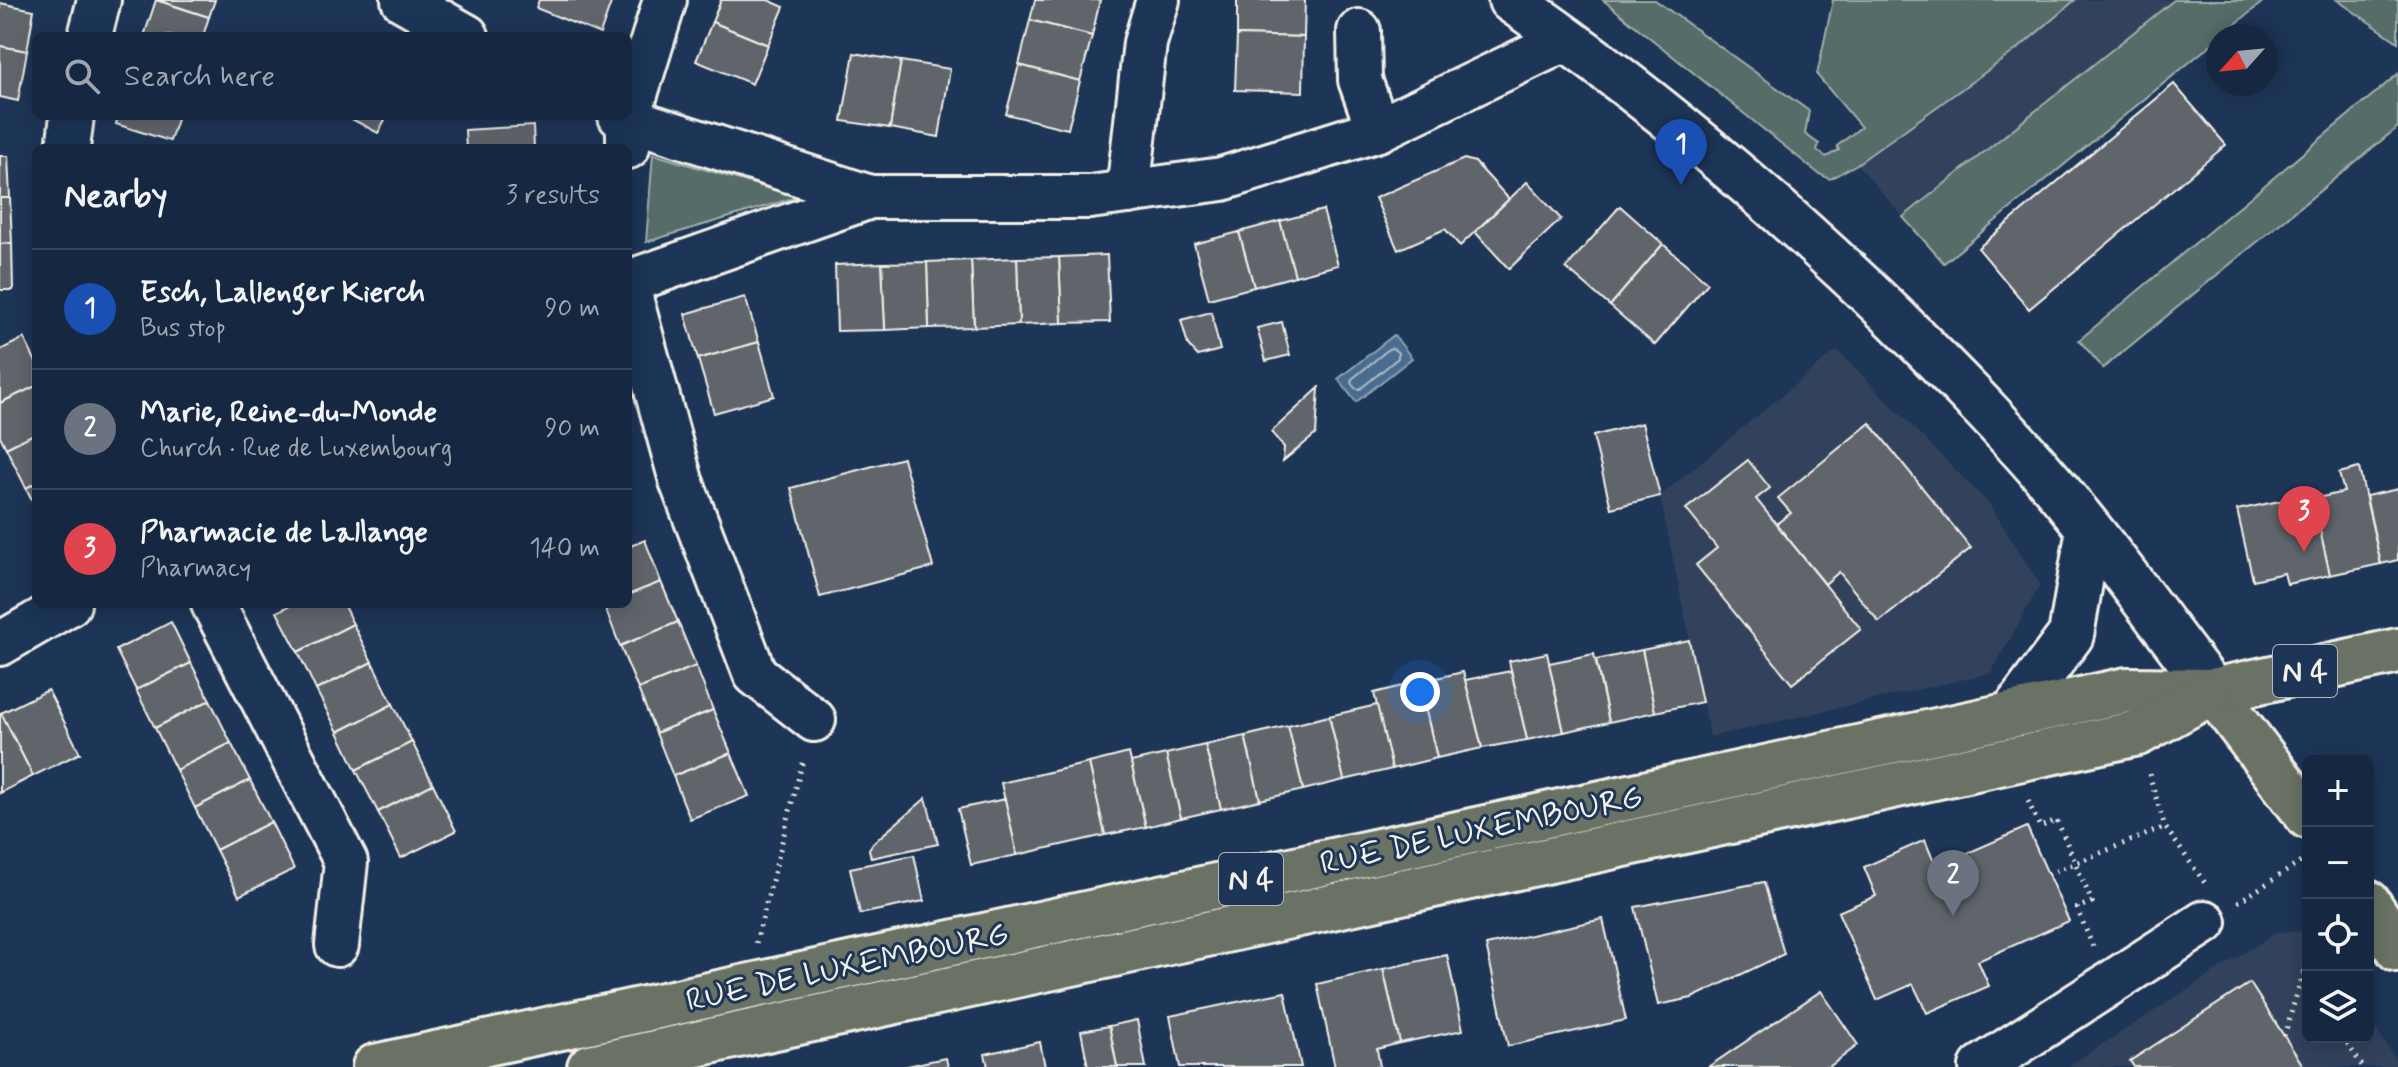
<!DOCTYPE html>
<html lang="en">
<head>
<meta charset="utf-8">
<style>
  body { margin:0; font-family:Mynerve,sans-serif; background:#23344c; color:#f1f3f6 }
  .controls { position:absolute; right:24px; bottom:24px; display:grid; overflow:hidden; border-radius:12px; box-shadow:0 4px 20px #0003 }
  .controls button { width:72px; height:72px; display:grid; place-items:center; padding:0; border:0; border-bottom:2px solid #35445a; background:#162841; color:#f1f3f6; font:40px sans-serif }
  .compass { position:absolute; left:2206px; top:24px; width:72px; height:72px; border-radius:50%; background:#162841; box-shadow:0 4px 20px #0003; rotate:243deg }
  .you { position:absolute; left:1420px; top:692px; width:28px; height:28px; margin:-20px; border:6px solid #fff; border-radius:50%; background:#1a73e8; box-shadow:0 0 0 12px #1a73e833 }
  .badge { display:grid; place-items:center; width:52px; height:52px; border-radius:50%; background:#8bbbb9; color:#fff; font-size:26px; font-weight:700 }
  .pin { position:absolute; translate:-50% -66px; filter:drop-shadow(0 2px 4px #0008) }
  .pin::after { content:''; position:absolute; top:42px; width:28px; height:24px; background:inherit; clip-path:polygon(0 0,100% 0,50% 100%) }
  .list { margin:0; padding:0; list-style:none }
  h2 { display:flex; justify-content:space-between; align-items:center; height:104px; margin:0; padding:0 32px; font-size:34px }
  h2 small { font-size:26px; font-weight:400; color:#9ea6b1 }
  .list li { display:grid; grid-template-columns:52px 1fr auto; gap:24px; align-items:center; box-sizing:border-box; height:120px; padding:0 32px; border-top:2px solid #35445a }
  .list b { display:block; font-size:30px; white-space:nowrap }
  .list p { margin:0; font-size:26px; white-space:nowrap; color:#9ea6b1 }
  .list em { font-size:26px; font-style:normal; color:#9ea6b1 }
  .icon { flex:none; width:44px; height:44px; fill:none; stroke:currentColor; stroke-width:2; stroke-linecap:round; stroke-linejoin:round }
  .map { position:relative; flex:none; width:2398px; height:1067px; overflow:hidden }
  .search { position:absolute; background:#162841; box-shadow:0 4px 20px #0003; left:32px; top:32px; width:600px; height:88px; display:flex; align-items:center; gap:20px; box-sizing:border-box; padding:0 28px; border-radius:12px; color:#9ea6b1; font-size:30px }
  .panel { position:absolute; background:#162841; box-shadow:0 4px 20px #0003; left:32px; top:144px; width:600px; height:464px; border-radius:12px }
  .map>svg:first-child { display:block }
  .built { fill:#31435d }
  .green { fill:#546c69; stroke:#a4aea8; stroke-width:2 }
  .water { fill:#486d90; stroke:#8da2b3; stroke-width:2 }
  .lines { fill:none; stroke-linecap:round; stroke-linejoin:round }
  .shore { stroke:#afbcc5; stroke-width:2 }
  .building { fill:#61656c; stroke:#f4f1e8; stroke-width:2 }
  .street-casing { stroke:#f4f1e8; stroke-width:48 }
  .secondary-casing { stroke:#f4f1e8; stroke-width:50 }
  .primary-casing { stroke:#f4f1e8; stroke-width:50 }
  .path { stroke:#f4f1e8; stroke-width:5; stroke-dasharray:2 6; stroke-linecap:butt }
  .street { stroke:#1d3557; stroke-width:42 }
  .secondary { stroke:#1d3557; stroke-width:44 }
  .primary { stroke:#6b7165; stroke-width:44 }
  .labels { text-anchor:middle; stroke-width:6; stroke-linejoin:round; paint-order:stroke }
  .shield { fill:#1d3557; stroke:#b4b9bc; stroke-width:2 }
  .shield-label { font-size:30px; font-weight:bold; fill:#f4f1e8 }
  .street-label { font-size:32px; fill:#f4f1e8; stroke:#1d3557 }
</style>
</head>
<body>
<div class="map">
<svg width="2398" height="1067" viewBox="0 0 2398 1067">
  <rect width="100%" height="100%" fill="#1d3557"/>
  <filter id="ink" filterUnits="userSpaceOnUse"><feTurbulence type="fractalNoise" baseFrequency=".0125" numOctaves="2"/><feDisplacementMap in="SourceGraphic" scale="16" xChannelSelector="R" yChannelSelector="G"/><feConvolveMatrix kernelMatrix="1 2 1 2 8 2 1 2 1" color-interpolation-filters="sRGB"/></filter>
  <g filter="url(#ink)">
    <g class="built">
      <path d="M2075,0h99l-271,217 -46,-53 162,-116z"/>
      <path d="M1837,350l153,155 50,80 -49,88 -281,64 -50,-241z"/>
      <path d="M2299,931l9,5v101h60v-20l30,46v4h-331l210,-135z"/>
    </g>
    <g class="green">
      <path d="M1603,0h52l154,111 -4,23 14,10 -2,6 9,7 13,-7 -2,-4 24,-19 -44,-52 16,-75h242l-56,48 -162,116 -27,15 -11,-5z"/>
      <path d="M2174,0h91l-44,36h-3v3l-274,224 -41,-46z"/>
      <path d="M2337,0h61v42z"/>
      <path d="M2398,74v53l-295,241 -24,-28z"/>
      <path d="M653,154l144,43 -151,45z"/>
    </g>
    <path class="water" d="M1394,335l18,23 -56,44 -18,-23z"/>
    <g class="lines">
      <path class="shore" d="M1390,348l4,1 4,4v5l-38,31 -5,-1 -4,-5 1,-4z"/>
    </g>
    <g class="building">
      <path d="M156,0l53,17 -6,19h-59z"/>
      <path d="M157,0h58l-6,17z"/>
      <path d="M539,0h73l-12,34 -64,-26z"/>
      <path d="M721,0h47l16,7 -16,38 -56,-23z"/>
      <path d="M1035,0h65l-8,36 -62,-16z"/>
      <path d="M1237,0h68l-1,37 -67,-2z"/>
      <path d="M0,3l34,7 -7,41 -27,-5z"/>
      <path d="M1030,20l62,16 -12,45 -61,-16z"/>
      <path d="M712,22l56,23 -16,39 -56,-23z"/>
      <path d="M1237,35l67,2 -1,55 -68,-2z"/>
      <path d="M0,46l27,5 -9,50 -18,-4z"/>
      <path d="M854,53l47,8 -11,67 -48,-7z"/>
      <path d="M901,61l49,8 -11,68 -49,-9z"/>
      <path d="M1019,65l61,16 -12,48 -62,-15z"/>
      <path d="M2174,84l52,61 -197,164 -51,-61z"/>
      <path d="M118,116h60l-8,25 -54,-17z"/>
      <path d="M346,116h41l-9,17z"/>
      <path d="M533,126l1,22h-68l-1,-18z"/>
      <path d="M0,156h8l2,42h-10z"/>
      <path d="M1464,159l11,3 34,37 -49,47 -15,-17 -47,21 -23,-52z"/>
      <path d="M1527,182l34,37 -52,50 -34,-37z"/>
      <path d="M0,198h10l2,45 -12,1z"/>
      <path d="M1620,206l43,38 -53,62 -44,-38z"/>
      <path d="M1323,210l15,55 -43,11 -15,-55z"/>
      <path d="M1280,221l15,55 -41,11 -15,-55z"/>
      <path d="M1239,232l15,55 -45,12 -15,-55z"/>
      <path d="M12,243l1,47h-13v-46z"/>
      <path d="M1663,244l45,39 -53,62 -45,-39z"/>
      <path d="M1107,255l3,67 -48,1 -3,-66z"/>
      <path d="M1059,257l3,66 -43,2 -2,-67z"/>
      <path d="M1017,258l2,67 -45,2 -3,-67z"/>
      <path d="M971,260l3,67 -45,1 -2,-66z"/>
      <path d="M927,262l2,66 -44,2 -3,-67z"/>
      <path d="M882,263l3,67 -48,1 -2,-66z"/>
      <path d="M745,297l14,45 -61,17 -13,-45z"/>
      <path d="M1211,312l9,38 -22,6 -10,-11 -7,-25z"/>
      <path d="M1282,322l8,33 -24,6 -9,-33z"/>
      <path d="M24,338l12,24v24l-36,17v-53z"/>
      <path d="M759,342l15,54 -60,17 -16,-54z"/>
      <path d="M36,386v47l-30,15 -6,-12v-33z"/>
      <path d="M1319,388l-3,46 -33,27 1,-14 -13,-15z"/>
      <path d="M1642,423l18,73 -49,12 -18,-72z"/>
      <path d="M1870,423l101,125 -92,74 -40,-50 -14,12 -49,-60 15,-11 -13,-15z"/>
      <path d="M36,433v50l-10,5 -20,-40z"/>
      <path d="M903,458l30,109 -113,30 -29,-109z"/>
      <path d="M1748,460l22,28 -14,11 105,130 -69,55 -96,-119 21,-17 -31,-39z"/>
      <path d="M2359,468l22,96 -51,11 -17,-76 31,-7 -5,-19z"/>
      <path d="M36,483v25l-10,-20z"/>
      <path d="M2398,489v71l-17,4 -15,-68z"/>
      <path d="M2313,499l17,76 -43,9 -3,-11 -31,7 -16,-70 47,-10 1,6z"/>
      <path d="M645,540l16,42 -33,13v-48z"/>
      <path d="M661,582l17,40 -58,24 -16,-41 24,-1v-9z"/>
      <path d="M293,604h50l10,20 -55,28 -21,-40z"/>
      <path d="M171,622l20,41 -55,27 -20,-40z"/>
      <path d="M678,622l18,44 -58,23 -18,-43z"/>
      <path d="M353,624l19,38 -56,28 -18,-38z"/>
      <path d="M1689,640l13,62 -47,10 -13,-62z"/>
      <path d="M1642,650l13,62 -46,10 -13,-62z"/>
      <path d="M1547,653l17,79 -37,8 -18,-79z"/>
      <path d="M1594,654l15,68 -45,10 -15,-69z"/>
      <path d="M372,662l21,42 -55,28 -22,-42z"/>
      <path d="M191,663l19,37 -55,28 -19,-38z"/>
      <path d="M696,666l17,44 -57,23 -18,-44z"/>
      <path d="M1511,671l16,69 -45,8 -17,-68z"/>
      <path d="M1463,672l19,76 -45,10 -18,-76z"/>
      <path d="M1419,682l18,76 -45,11 -18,-76z"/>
      <path d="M48,690l32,63 -47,23 -32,-63z"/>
      <path d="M210,700l21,43 -55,27 -21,-42z"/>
      <path d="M393,704l19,38 -56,28 -18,-38z"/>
      <path d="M1377,705l15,64 -48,11 -15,-64z"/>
      <path d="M713,710l18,43 -58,23 -17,-43z"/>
      <path d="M1,713l32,63 -33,17v-79z"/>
      <path d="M1329,716l15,64 -41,10 -15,-64z"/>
      <path d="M1288,726l15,64 -43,10 -15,-64z"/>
      <path d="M1245,736l15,64 -39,9 -16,-64z"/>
      <path d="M412,742l21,42 -55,28 -22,-42z"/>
      <path d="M231,743l19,37 -55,28 -19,-38z"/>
      <path d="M1205,745l16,64 -40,9 -15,-64z"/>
      <path d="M731,753l18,43 -59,23 -17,-43z"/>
      <path d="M1129,753l17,74 -41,8 -16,-72z"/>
      <path d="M1166,754l15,64 -35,9 -15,-65z"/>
      <path d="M1089,763l16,72 -88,20 -16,-72z"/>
      <path d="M250,780l21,42 -55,28 -21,-42z"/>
      <path d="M433,784l23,47 -55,27 -23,-46z"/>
      <path d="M926,798l12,46 -67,14 -2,-9 4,-6z"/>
      <path d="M1005,799l12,56 -46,10 -13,-56z"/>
      <path d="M271,822l23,47 -55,27 -23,-46z"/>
      <path d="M2027,827l42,94 -91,40 11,25 -62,27 -14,-29 -36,16 -39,-88 38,-16 -12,-29 61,-27 11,27z"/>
      <path d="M914,855l10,46 -64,13 -10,-46z"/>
      <path d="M1764,882l20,72 -92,44 -34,7 -23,-98z"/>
      <path d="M1603,919l23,101 -118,26 -22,-101z"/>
      <path d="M1447,955l16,75 -63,13 -17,-74z"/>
      <path d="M1383,969l17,74 -23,6 3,18h-45l-18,-83z"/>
      <path d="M2250,983l54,84h-170l-4,-6z"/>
      <path d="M1821,991l37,54 -29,22h-121z"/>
      <path d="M1285,992l16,75h-121l-10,-51z"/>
      <path d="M1137,1020l9,47h-29l-8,-41z"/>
      <path d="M1109,1026l8,41h-29l-7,-36z"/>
      <path d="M1040,1042l5,25h-57l-3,-13z"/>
      <path d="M946,1058l2,9h-45l27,-6z"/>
    </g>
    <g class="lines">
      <g class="street-casing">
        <g id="street">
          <path d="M403,0l64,36"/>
          <path d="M1359,31l1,49 18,50"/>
          <path d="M90,36l9,-36"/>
          <path d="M620,116l250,81h220l132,-18 156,-49 189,-91"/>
          <path d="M628,147v-27l37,-120"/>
          <path d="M68,148l4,-32"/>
          <path d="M1128,192l17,-149 13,-43"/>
          <path d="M628,282l242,-85"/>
          <path d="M628,287l53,194 74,193 59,46"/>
          <path d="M213,604l133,258 -9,83"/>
          <path d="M0,644l69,-40"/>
          <path d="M1981,1067l224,-145"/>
        </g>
      </g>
      <g class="secondary-casing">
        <g id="secondary">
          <path d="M1511,0c138,95 265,203 385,319 50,50 100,100 146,153 61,70 115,146 171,219"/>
          <path d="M2012,714l59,-79 18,-106"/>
        </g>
      </g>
      <g class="primary-casing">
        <g id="primary">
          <path d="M2213,691l95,125"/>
          <path d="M2368,903l30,46"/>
          <path d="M375,1067l1752,-377 86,1 185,-40"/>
          <path d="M590,1067l1548,-334 72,-40"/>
        </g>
      </g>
      <g class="path">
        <path d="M2149,774l16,53"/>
        <path d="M2028,801l12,26 17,-7 35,82 -15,6 16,39"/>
        <path d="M2048,874l117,-47 40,56"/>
        <path d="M2238,902l69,-44"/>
        <path d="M756,943l47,-183"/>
        <path d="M2308,947l-5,27 5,8"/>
        <path d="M2284,1036l19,-62"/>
        <path d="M2343,1037l20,30"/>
      </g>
      <use href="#street" class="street"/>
      <use href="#secondary" class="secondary"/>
      <use href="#primary" class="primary"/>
    </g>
  </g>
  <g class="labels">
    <g class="shield">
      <rect x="2273" y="645" width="64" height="52" rx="6"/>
      <rect x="1219" y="853" width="64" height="52" rx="6"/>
    </g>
    <g class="shield-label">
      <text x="2305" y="681">N 4</text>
      <text x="1251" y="889">N 4</text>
    </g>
    <g class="street-label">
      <text transform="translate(1481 829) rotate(-12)" y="11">RUE DE LUXEMBOURG</text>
      <text transform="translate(847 966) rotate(-12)" y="11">RUE DE LUXEMBOURG</text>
    </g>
  </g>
</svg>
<div class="controls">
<button>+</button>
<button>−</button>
<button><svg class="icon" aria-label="locate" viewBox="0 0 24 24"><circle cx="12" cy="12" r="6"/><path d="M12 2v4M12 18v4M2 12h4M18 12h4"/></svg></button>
<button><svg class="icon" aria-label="layers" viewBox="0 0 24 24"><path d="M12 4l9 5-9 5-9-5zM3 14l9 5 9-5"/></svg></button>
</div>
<svg class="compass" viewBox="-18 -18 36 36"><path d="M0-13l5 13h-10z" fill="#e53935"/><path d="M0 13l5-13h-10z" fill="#9ea6b1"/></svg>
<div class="you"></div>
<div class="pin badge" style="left:1681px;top:185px;background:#1a4fb4">1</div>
<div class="pin badge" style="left:1953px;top:916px;background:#6b7280">2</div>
<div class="pin badge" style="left:2304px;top:552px;background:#e0444e">3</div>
<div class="search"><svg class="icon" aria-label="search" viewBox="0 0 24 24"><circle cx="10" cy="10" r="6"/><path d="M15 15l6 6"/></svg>Search here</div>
<section class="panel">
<h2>Nearby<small>3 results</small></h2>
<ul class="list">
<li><span class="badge" style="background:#1a4fb4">1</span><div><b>Esch, Lallenger Kierch</b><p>Bus stop</p></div><em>90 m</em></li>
<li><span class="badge" style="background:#6b7280">2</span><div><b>Marie, Reine-du-Monde</b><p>Church · Rue de Luxembourg</p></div><em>90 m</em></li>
<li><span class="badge" style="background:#e0444e">3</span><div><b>Pharmacie de Lallange</b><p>Pharmacy</p></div><em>140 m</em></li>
</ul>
</section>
</div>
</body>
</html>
